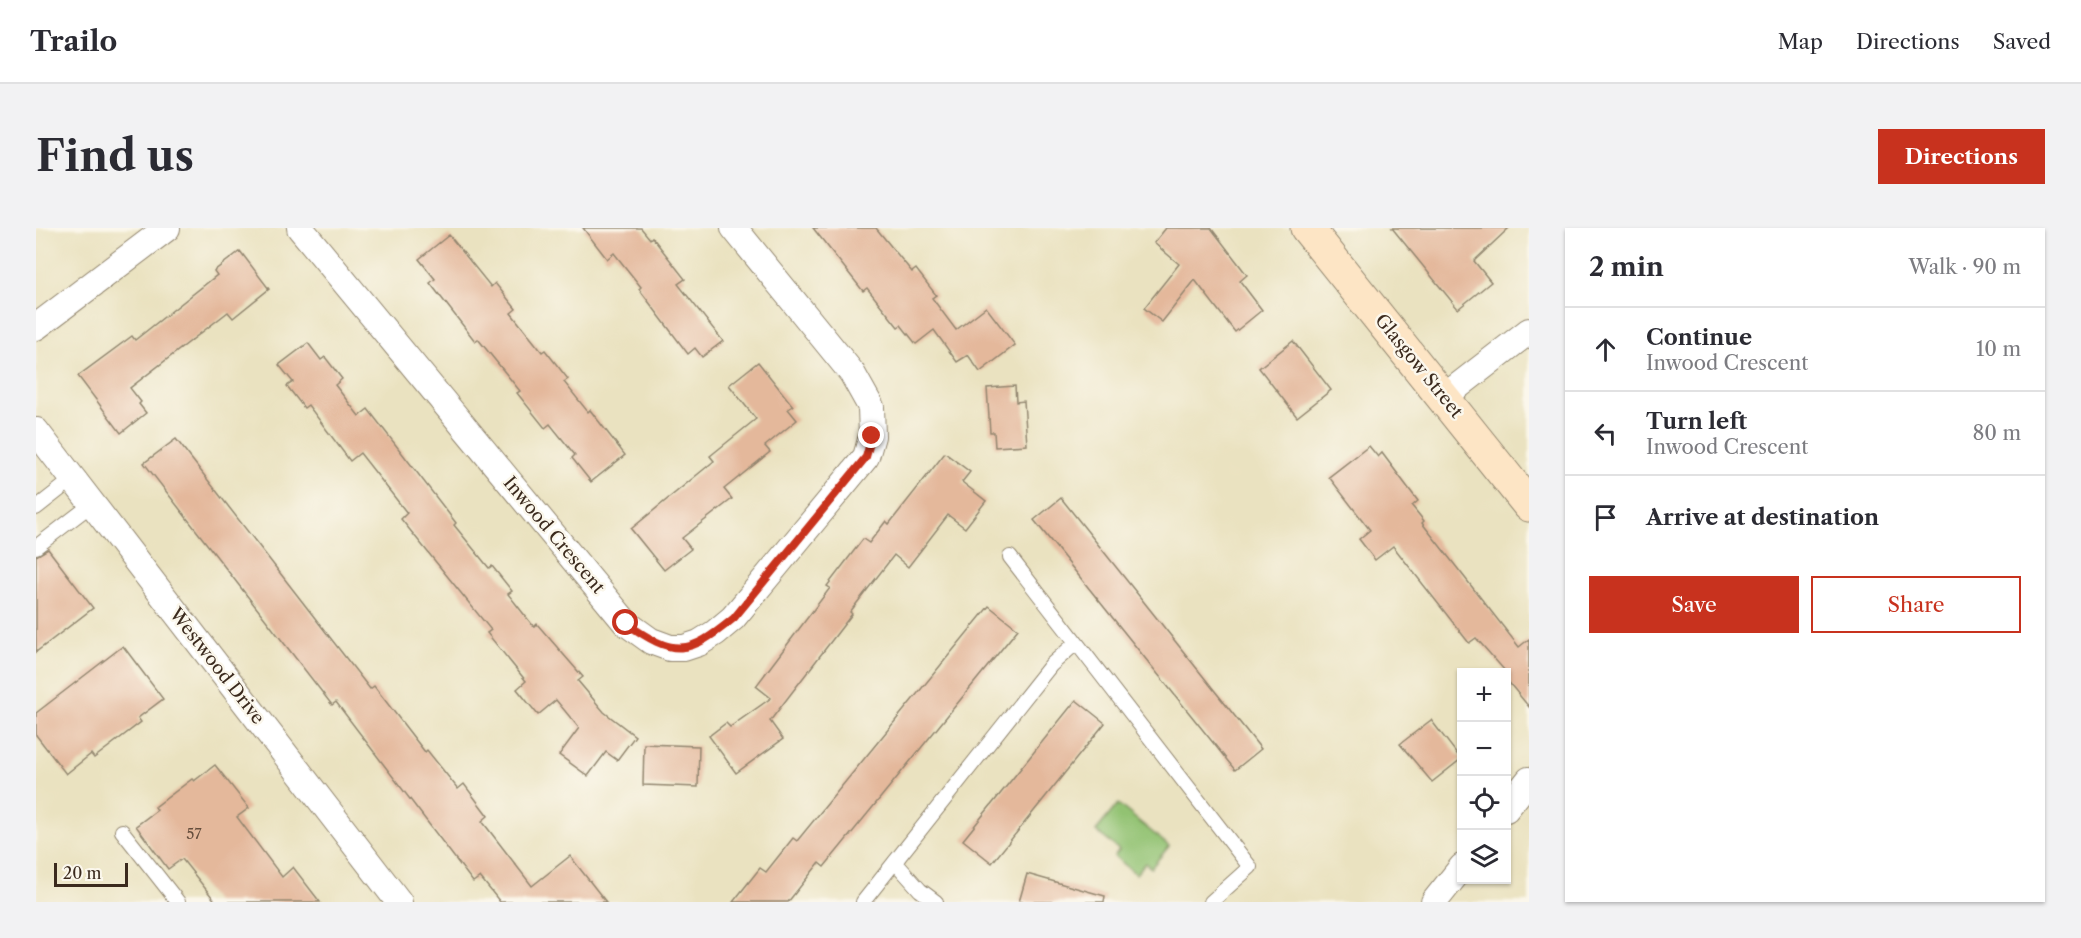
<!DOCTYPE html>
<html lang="en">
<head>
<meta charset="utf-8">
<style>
  body { margin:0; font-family:"Libre Caslon Text",serif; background:#f2f2f3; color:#2b2b33 }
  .controls { position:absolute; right:18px; bottom:18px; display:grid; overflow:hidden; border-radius:0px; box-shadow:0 2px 4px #0004 }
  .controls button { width:54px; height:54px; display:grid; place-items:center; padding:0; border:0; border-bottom:2px solid #e1e1e2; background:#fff; color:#2b2b33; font:30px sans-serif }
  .scale { position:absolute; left:18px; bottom:15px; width:74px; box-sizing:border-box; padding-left:6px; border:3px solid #3b2a1e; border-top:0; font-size:16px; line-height:21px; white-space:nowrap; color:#3b2a1e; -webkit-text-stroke:4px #fbf7ec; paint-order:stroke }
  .stop { position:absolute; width:18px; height:18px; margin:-14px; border:4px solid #c8321e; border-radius:50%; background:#fff }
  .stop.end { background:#c8321e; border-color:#fff; box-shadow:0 2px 6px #0008 }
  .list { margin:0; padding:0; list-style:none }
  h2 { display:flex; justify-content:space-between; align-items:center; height:78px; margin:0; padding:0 24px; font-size:26px }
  h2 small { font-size:20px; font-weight:400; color:#7c7c81 }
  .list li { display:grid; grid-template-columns:39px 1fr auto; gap:18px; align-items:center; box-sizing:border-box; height:84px; padding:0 24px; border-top:2px solid #e1e1e2 }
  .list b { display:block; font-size:22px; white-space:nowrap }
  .list p { margin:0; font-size:20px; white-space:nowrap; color:#7c7c81 }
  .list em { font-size:20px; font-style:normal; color:#7c7c81 }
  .actions { display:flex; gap:12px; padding:18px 24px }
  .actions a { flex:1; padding:14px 0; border:2px solid #c8321e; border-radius:0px; text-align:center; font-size:21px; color:#c8321e }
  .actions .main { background:#c8321e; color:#fff }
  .icon { flex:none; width:33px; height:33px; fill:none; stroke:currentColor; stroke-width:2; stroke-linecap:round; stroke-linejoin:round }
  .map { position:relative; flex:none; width:1493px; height:674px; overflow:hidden; border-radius:0px }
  header { display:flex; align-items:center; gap:36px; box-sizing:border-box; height:84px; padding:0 30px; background:#fff; border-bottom:2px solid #e1e1e2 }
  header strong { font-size:28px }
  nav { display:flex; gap:33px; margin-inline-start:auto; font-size:21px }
  .intro { display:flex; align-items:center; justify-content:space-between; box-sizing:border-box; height:144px; padding:0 36px }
  h1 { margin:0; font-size:42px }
  .button { padding:15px 27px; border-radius:0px; background:#c8321e; color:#fff; font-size:21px; font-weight:700 }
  main { display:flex; gap:36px; padding:0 36px }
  aside { flex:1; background:#fff; border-radius:0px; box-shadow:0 2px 4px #0004 }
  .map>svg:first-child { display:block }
  .green { fill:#92c272; stroke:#667648; stroke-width:1.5 }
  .building { fill:#e4b89b }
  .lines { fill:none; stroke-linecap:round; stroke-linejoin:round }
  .lane-casing { stroke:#92866f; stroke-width:16 }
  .street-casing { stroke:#92866f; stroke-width:28 }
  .secondary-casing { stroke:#92866f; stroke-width:35 }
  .lane { stroke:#fff; stroke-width:14 }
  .street { stroke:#fff; stroke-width:26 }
  .secondary { stroke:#fde5c5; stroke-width:33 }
  .route { stroke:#c8321e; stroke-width:8 }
  .labels { text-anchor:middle; stroke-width:5; stroke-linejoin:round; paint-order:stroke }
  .number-label { font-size:15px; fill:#654e3d }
  .street-label { font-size:18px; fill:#3b2a1e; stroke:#fbf7ec }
</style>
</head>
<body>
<header>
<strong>Trailo</strong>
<nav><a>Map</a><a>Directions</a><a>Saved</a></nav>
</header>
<div class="intro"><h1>Find us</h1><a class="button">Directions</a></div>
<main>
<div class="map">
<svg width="1493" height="674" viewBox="0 0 1493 674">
  <rect width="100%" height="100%" fill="#fbf7ec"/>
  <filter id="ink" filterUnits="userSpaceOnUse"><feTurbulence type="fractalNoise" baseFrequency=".0167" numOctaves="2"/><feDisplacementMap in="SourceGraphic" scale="12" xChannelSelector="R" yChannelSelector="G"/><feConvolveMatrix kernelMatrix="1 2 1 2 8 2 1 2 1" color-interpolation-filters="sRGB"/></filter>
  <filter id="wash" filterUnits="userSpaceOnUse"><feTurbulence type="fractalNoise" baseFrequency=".008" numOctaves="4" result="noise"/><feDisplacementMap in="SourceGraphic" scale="24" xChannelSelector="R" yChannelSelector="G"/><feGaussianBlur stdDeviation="1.35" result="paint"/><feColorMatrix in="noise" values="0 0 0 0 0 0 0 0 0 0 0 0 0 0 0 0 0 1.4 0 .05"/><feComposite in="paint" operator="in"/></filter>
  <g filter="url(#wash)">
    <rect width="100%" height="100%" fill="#eae2c0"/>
    <path class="green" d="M1082,576l51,42 -18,22 -6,-5 -9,11 -22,-18 5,-6 -23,-19z"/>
    <g id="blocks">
      <g class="building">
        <path d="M547,0h58l9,11 2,-2 33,42 -7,5 45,57 -21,16 -7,-9 -7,6 -49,-65 2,-2 -27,-34 -7,6z"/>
        <path d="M777,0h63l36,44 4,-3 20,26 -4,3 24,32 30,-23 29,38 -35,27 -12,-17 -11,7 -23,-32 -18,14 -15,-19 -3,2 -31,-39 -4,3z"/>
        <path d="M1130,0h45l36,47 -7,6 22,29 -27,22 -40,-52 -33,42 -18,-14 35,-44 -25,-21z"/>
        <path d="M1356,0h117l-35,33 17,21 -33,27z"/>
        <path d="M413,7l42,52 4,-4 21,26 -5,4 31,39 3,-2 23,29 -4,3 24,30 2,-2 35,45 -34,27 -19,-24 3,-3 -25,-31 -5,4 -28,-35 3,-2 -42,-52 -3,2 -45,-58 5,-4 -16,-20z"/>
        <path d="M204,23l29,38 -36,29 -5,-6 -98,76 11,14 -2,2 7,9 -25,20 -43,-57 54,-40 3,4 82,-65 -3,-4z"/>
        <path d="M1257,113l38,49 -34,27 -38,-49z"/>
        <path d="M272,115l13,17 4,-3 17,22 -7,6 24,31 9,-7 88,114 -2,2 35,43 3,-2 20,25 -4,3 26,33 3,-3 46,53 -5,4 26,31 31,24 -18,24 -11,-8 -18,24 -29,-21 20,-27 -23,-28 -18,15 -21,-26 9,-8 -39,-48 4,-3 -90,-111 6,-6 -47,-60 -10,8 -42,-56 -4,3 -17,-22 6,-4 -14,-17z"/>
        <path d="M722,134l35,44 -5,3 9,11 -32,26 5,6 -46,37 8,10 -50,39 9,11 -27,21 -33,-41 83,-68 -4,-5 46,-37 -27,-34z"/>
        <path d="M979,158l1,16 8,-1 3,44 -32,2 -1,-15h-4l-3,-44z"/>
        <path d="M140,211l194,250 4,-3 51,66 2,-2 31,39 6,-5 24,32 -6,5 50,65 38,-30 36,46h-106l-20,-25 -7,5 -137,-180 -4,3 -188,-242z"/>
        <path d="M1333,218l9,11 4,-4 36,48 -6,5 12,15 -2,2 97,124 10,-8v68l-23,-28v-7l-30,-34 -7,5 -76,-97 -18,14 -16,-21 11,-9 -41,-53z"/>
        <path d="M909,225l25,19 -8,10 24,19 -21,27 -17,-13 -40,52 -14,-12 -44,57 2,2 -82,107 13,18 -47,34 -27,-37 17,-13 4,4 41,-29 -15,-12 74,-98 -3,-2 36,-47 6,4 17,-22 3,3z"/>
        <path d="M1025,270l200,251 -26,21 -201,-250z"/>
        <path d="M12,321l45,59 -57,44v-96z"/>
        <path d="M953,378l29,23 -194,238 -5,-4 -31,39h-55l27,-34 6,4 27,-34 4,3z"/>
        <path d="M87,418l40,53 -25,19 3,4 -47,36 -3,-4 -25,20 -30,-39v-22z"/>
        <path d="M1040,472l29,23 -113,140 -29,-23z"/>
        <path d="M1395,492l30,39 -29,23 -32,-38z"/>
        <path d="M608,516l55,2 -1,41 -55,-2z"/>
        <path d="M179,537l34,43 -12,9 45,60 11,-10 27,35h-104l-34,-43 -14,10 -32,-43 21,-16 -2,-3 37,-28 2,2z"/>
        <path d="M991,646l78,22 -1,6h-85z"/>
      </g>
    </g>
  </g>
  <g filter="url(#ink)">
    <use href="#blocks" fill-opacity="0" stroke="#92866f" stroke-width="1.5"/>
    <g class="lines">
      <g class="lane-casing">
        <g id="lane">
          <path d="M0,280l37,-29"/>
          <path d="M0,319l56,-43"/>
          <path d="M974,329l240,310 -39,35"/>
          <path d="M86,603l56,71"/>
          <path d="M859,634l25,28 16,12"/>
          <path d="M827,674l188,-237 25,-22"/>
        </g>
      </g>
      <g class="street-casing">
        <g id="street">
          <path d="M264,0l326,395 25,18 19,7h14l15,-5 16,-10 18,-15 133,-161 6,-21 -1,-29 -19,-34 -118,-145"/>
          <path d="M0,99l131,-99"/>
          <path d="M1408,169l85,-66"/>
          <path d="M0,203l363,471"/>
          <path d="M1470,581l23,-29"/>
          <path d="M1398,674l28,-35"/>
        </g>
      </g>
      <g class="secondary-casing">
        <path id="secondary" d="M1271,0l222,277"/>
      </g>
      <use href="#lane" class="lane"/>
      <use href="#street" class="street"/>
      <use href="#secondary" class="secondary"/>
    </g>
  </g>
  <g class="lines" filter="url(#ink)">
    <path class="route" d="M590,395c48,34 62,33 108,-5l132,-161 6,-21"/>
  </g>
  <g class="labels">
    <g class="number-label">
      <text x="158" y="611">57</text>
    </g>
    <g class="street-label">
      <text transform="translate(1383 138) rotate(51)" y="6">Glasgow Street</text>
      <text transform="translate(518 307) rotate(50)" y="6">Inwood Crescent</text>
      <text transform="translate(181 438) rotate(52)" y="6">Westwood Drive</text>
    </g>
  </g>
</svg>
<div class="controls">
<button>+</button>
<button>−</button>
<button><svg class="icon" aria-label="locate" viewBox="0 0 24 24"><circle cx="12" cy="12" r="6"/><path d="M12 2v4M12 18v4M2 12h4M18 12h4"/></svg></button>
<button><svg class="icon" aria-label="layers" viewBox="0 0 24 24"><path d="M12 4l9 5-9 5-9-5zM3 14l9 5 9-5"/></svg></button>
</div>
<div class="scale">20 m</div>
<div class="stop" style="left:590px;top:395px"></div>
<div class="stop end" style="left:836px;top:208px"></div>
</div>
<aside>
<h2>2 min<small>Walk · 90 m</small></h2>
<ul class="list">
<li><svg class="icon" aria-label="ahead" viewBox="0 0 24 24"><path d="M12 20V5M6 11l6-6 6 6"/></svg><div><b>Continue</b><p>Inwood Crescent</p></div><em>10 m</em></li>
<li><svg class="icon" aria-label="left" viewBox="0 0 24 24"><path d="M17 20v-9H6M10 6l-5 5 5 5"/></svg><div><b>Turn left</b><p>Inwood Crescent</p></div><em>80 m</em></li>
<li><svg class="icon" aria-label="arrive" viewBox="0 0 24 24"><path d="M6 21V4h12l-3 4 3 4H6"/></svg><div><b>Arrive at destination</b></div></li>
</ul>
<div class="actions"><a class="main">Save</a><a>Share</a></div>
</aside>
</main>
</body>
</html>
